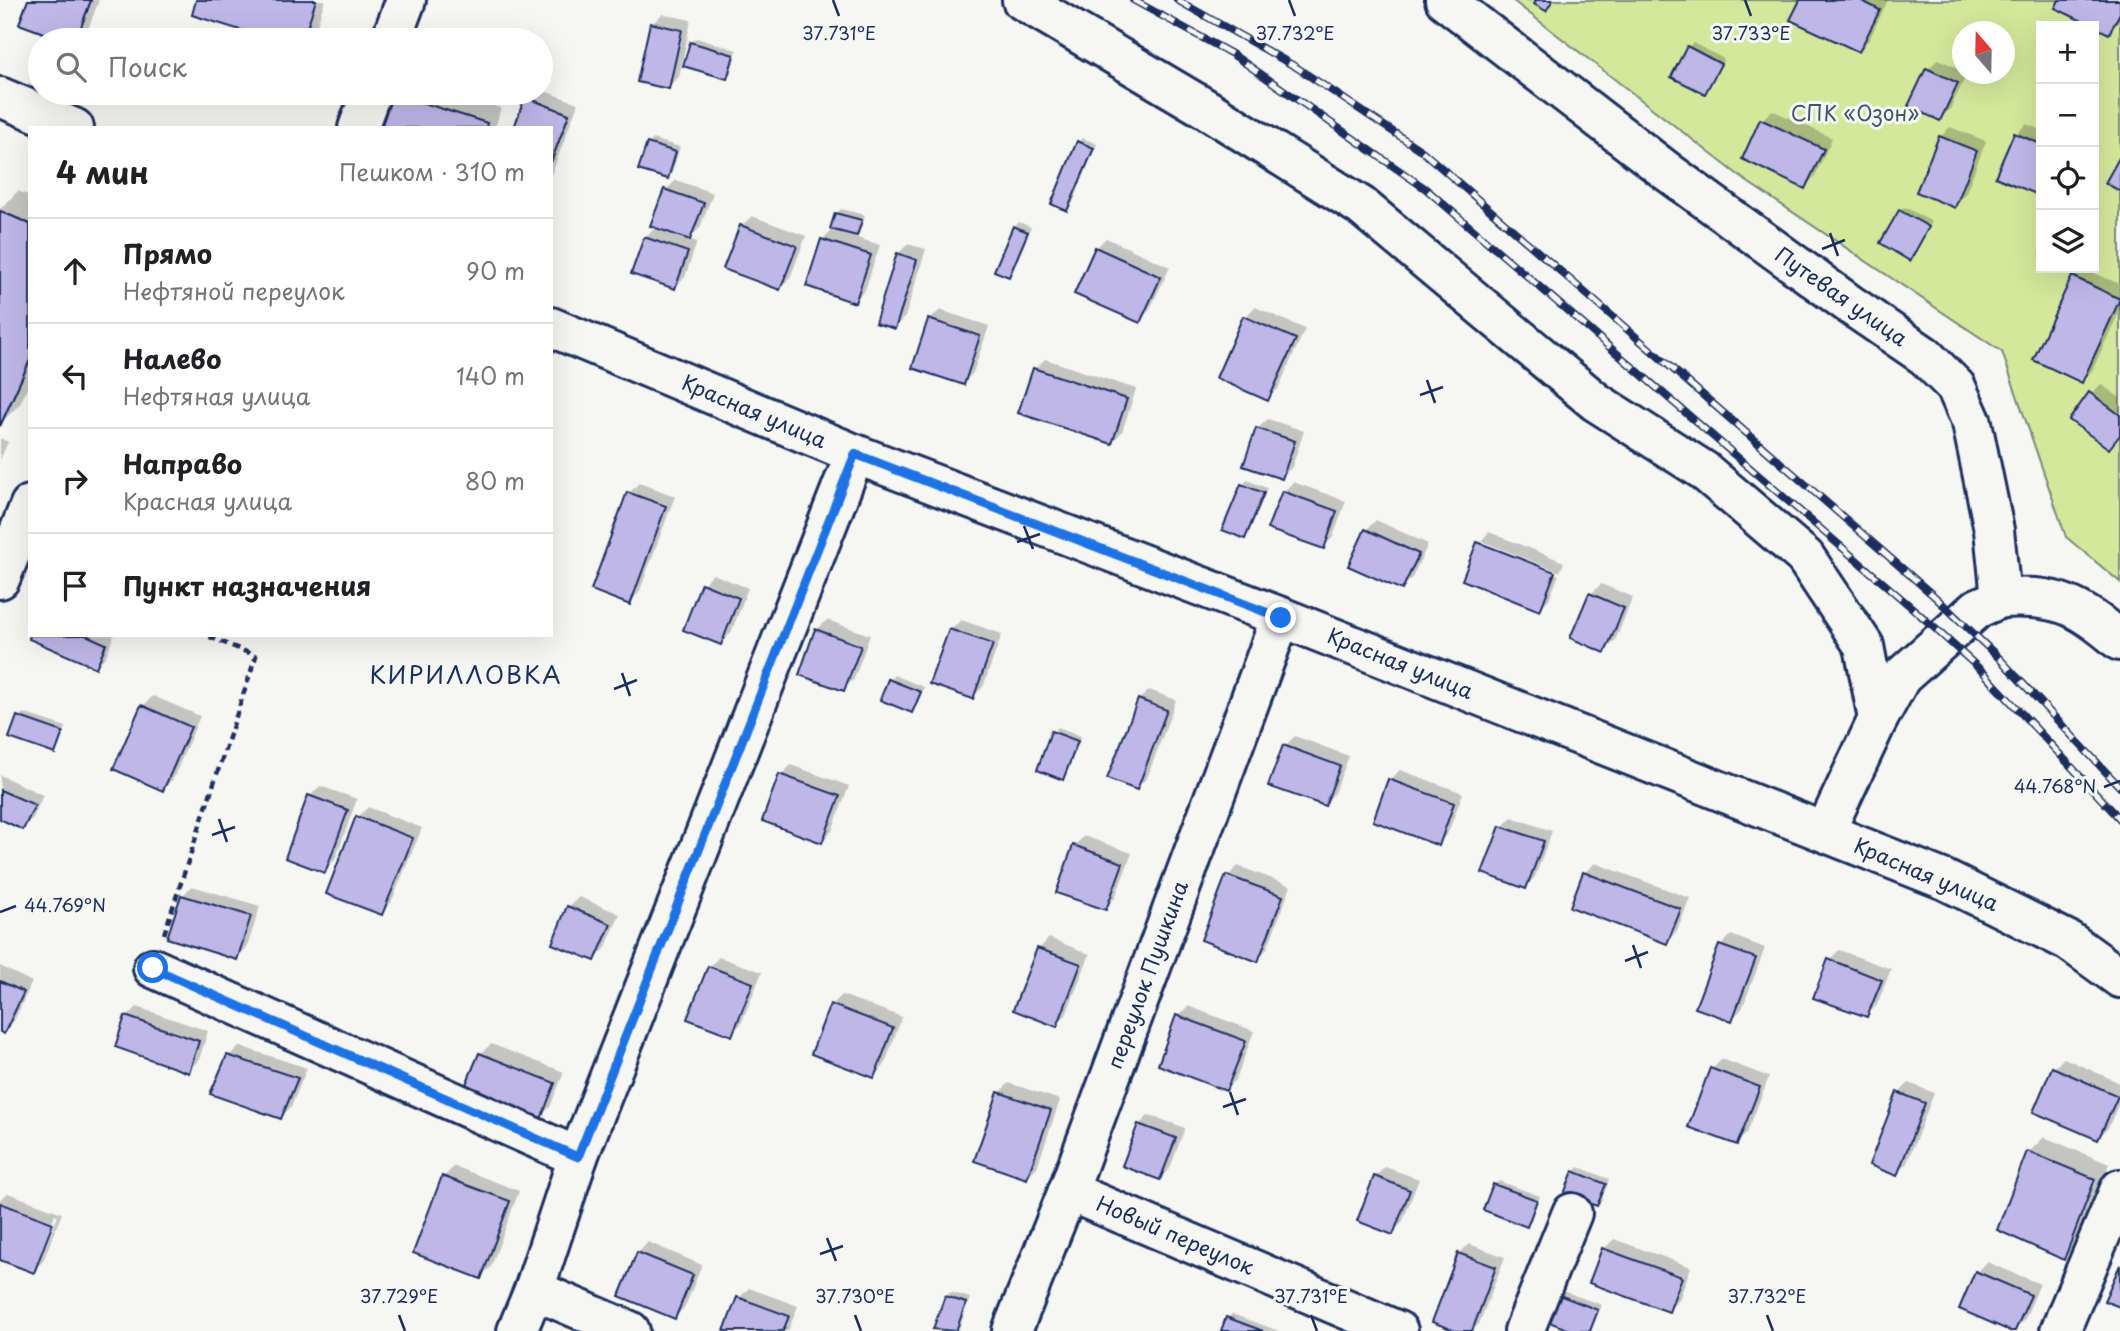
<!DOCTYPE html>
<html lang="ru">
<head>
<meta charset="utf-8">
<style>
  body { margin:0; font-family:"Playpen Sans",sans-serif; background:#f2f2f2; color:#202124 }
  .controls { position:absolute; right:21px; top:21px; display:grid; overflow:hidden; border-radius:0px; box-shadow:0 7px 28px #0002 }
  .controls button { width:63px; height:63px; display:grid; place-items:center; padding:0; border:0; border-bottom:2px solid #e0e0e0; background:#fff; color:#202124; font:35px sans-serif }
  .compass { position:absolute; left:1952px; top:21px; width:63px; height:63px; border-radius:50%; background:#fff; box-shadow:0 7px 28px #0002; rotate:340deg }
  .stop { position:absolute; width:21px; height:21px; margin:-16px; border:5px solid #1a73e8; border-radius:50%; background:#fff }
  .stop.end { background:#1a73e8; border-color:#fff; box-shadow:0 2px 7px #0008 }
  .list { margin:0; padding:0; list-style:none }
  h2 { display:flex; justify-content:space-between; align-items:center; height:91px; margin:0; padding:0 28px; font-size:30px }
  h2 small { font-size:23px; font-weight:400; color:#757577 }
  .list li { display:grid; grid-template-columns:46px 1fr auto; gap:21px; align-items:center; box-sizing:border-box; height:105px; padding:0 28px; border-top:2px solid #e0e0e0 }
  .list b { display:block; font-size:26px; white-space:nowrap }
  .list p { margin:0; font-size:23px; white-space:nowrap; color:#757577 }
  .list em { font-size:23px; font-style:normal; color:#757577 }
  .icon { flex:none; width:38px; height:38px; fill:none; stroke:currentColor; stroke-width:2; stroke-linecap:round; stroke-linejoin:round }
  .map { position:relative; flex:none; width:2120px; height:1331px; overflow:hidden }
  .search { position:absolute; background:#fff; box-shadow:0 7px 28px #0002; left:28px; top:28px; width:525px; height:77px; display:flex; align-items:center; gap:18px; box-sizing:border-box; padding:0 24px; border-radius:38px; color:#757577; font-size:26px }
  .panel { position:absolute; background:#fff; box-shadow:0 7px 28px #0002; left:28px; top:126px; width:525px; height:511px; border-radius:0px }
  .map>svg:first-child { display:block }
  .green { fill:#d4e79b; stroke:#788b7c; stroke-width:2; fill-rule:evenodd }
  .shadow { fill:#0003; fill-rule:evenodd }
  .building { fill:#bfb7e8; stroke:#1b2f5e; stroke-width:2 }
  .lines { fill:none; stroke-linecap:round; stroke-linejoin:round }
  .minor-casing { stroke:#1b2f5e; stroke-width:44 }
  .major-casing { stroke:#1b2f5e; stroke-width:44 }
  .path { stroke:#1b2f5e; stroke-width:4.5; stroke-dasharray:7 5; stroke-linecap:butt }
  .minor { stroke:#f6f6f2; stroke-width:38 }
  .major { stroke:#f6f6f2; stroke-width:38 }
  .rail-casing { stroke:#1b2f5e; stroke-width:8 }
  .rail { stroke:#f6f6f2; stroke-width:5; stroke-dasharray:16; stroke-linecap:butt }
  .route { stroke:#1a73e8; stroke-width:9 }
  .ticks { fill:none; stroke:#1b2f5e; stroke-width:2.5 }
  .labels { text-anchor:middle; stroke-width:6; stroke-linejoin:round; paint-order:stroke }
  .park-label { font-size:21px; fill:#40546a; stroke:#f6f6f2 }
  .street-label { font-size:21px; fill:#1b2f5e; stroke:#f6f6f2 }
  .quarter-label { font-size:24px; letter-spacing:2px; fill:#1b2f5e; stroke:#f6f6f2 }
  .ticks-label { font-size:18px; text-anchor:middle; fill:#1b2f5e; stroke:#f6f6f2; stroke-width:6; stroke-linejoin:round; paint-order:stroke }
</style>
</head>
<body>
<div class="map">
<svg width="2120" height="1331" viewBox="0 0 2120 1331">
  <rect width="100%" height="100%" fill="#f6f6f2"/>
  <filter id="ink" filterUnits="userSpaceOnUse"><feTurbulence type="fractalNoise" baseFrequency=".0143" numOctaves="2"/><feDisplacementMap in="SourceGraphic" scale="14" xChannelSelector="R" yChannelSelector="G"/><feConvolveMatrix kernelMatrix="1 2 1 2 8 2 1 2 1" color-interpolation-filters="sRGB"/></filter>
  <g filter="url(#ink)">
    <path class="green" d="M1512,0h608v582l-54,-45 -64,-185 -256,-171zM2041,26h53v242h-53zM1962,32h42v42h-42z"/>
    <g class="shadow">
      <path d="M30,0h69l-10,27 -13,13h-8l-47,-17z"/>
      <path d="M198,0h127l-10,31 -9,9h-27l-85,-27z"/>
      <path d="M1801,0h87l-19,40 -11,10z"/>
      <path d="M2061,0h59v20l-11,12z"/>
      <path d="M662,14l29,6 -12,57 -11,10 -16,-63z"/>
      <path d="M696,38l41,12 -6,23 -5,4 -35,-34z"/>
      <path d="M1693,43l31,16 -19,33 -16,-45z"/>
      <path d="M1938,59l24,11v4h5l-17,35 -10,10 -29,-14 17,-36z"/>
      <path d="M541,90l37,13 -27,73v-48l-24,-30 5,-5h9z"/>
      <path d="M395,93h59l47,15 -6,20h-112z"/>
      <path d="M1772,110l60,28 -17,38 -10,11 -43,-67z"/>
      <path d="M2026,124l15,6v64l-43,-18 18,-42z"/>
      <path d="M1950,127l36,14 -21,54 -10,11 -15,-69z"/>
      <path d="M1083,138l14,6 -25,61 -5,4 12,-67z"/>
      <path d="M653,139l27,8 -8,26 -4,4 -19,-33z"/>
      <path d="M676,180l37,13 -13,35 -11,11 8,3 -12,35 -10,10 -30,-49 12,-12 9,-36z"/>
      <path d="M18,191l12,5v186l-10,22 -20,20v-215z"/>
      <path d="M1905,207l27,15 -22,36 -10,-47z"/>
      <path d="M841,209l24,6 -4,14 -7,8 26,8 -15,45 -10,11 -33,-61 12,-12 2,-14z"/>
      <path d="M752,216l54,20 -16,42 -10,10 -39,-62z"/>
      <path d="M1019,222l12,5 -18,44 -4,4 5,-48z"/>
      <path d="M1106,238l64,29 -21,44 -10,10 -43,-73z"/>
      <path d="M908,244l18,5 -21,68 -10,10 3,-73z"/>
      <path d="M2082,268l38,16v26l-28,61 -10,10 -9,-104z"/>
      <path d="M1255,307l50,22 -27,60 -10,10 -23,-82z"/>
      <path d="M940,310l49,16 -16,47 -10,10 -34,-63z"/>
      <path d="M1045,359l91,30 -14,43 -10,10 -77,-73z"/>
      <path d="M2101,384l19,14v38l-11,11 -18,-53z"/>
      <path d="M1268,419l36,12 -12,36 -10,10 -25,-48z"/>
      <path d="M0,438l8,4 -8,18z"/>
      <path d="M1247,480l20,8 -18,44 -5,5 -1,-52z"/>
      <path d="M1293,482l53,19 -13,36 -10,10 -40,-55z"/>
      <path d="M639,483l36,13 -36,97 -10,10v-110z"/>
      <path d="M1376,520l52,24 -16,34 -10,10 -36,-58z"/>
      <path d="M1489,532l75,30 -4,10 -79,-31v4l78,30 -10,24 -10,10 -75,-29 15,-37z"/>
      <path d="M713,574l35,14 -17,45 -10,10 -18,-59z"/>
      <path d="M1601,584l32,13 -18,44 -10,10 -14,-57z"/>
      <path d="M827,620l43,15 -16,44 -10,10 -28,-59z"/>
      <path d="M961,620l41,14 -19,53 -10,10 -22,-67z"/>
      <path d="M32,635h82l-8,21 -10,10z"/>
      <path d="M894,675l30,12 -8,20 -4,4 -30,-12 8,-19z"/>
      <path d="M1149,690l27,10 -29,78 -11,10 3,-88z"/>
      <path d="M153,696l47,20 -27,63 -10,10 -48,-21 28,-62z"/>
      <path d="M23,713l43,14 -7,20 -4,5 -36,-35z"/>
      <path d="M1058,727l23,9 -14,37 -4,5 -10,-46z"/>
      <path d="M1295,736l54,20 -15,38 -10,10 -39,-58z"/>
      <path d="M791,765l58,21 -17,45 -10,10 -41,-66z"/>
      <path d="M1400,770l63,23 -15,40 -10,11 -48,-64z"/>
      <path d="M0,775l43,20 -10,23 -10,10 -23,-11z"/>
      <path d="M320,786l37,13 -22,61 -11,11 -14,-75z"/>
      <path d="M368,807l54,21 -31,75 -10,10 -23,-96z"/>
      <path d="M1512,817l40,14 -17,46 -10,10 -23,-60z"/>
      <path d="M1084,836l48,17 -17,45 -10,10 -31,-62z"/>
      <path d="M1595,863l95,35 -13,33 -10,11 -83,-69z"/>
      <path d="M1238,866l53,20 -24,63 -10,10 -29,-83z"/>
      <path d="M192,886l68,20 -13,42 -10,10 -55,-62z"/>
      <path d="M579,897l41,17 -15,35 -10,10 -27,-52z"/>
      <path d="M1731,935l34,13 -23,61 -10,10 -34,-12 23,-61z"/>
      <path d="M1049,938l41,16 -24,61 -10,10 -41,-16 24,-60z"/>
      <path d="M1839,950l52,19 -14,36 -10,10 -38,-55z"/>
      <path d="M719,957l43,15 -21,52 -10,10 -22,-67z"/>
      <path d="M0,966l32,16 -18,39 -10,11 -4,-2z"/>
      <path d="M842,995l60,22 -18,49 -10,10 -42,-71z"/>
      <path d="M1188,1006l66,25 -18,48 -10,10 -48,-73z"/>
      <path d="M137,1007l71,24 -9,29 -11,11 -61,-54z"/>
      <path d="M491,1044l73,28 -14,35 -10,10 -60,-63z"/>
      <path d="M239,1046l68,22 -16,39 -10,10 -52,-61z"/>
      <path d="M2064,1058l56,25v18l-12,27 -10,10 -44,-70z"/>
      <path d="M1722,1059l47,18 -22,56 -10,10 -25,-74z"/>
      <path d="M1009,1083l51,17 -23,67 -10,10 -28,-84z"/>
      <path d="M1909,1083l25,10 -27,70 -11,11 3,-81z"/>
      <path d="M1149,1115l36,13 -15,40 -10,10 -21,-53z"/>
      <path d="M2044,1137l65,27 -30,79 -15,15 -35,-106z"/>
      <path d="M454,1166l65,25 -28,76 -11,10 -64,-25 28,-75z"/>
      <path d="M1385,1167l34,12 -17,44 -10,10 -17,-56z"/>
      <path d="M1579,1167l30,12 -7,20 -5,5 -23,-32z"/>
      <path d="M1499,1181l41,15 -9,24 -4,5 -32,-40z"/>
      <path d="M8,1193l54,20 -19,48 -10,10 -33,-13v-58zM55,1214l3,2 -18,45h-4z"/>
      <path d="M1614,1239l77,28 -12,33 -10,10 -65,-61z"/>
      <path d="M648,1242l54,23 -17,42 -10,10 -37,-64z"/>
      <path d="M1469,1244l36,13 -26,67 -7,7h-11l-2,-77z"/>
      <path d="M1987,1262l53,22 -16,37 -11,10 -52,-23 16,-36z"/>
      <path d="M749,1288l49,18 -10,25h-62l13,-33z"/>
      <path d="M1560,1290l42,15 -11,26h-14l-31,-12z"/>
      <path d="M951,1292l19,6 -11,31 -14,2 -9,-3 10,-32z"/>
      <path d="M1232,1314l47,17h-56l5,-13z"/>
    </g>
    <g class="building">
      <path d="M28,0h63l-15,40h-13l-44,-16z"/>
      <path d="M28,0h63l-15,40h-13l-44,-16z"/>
      <path d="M196,0h120l-13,40h-30l-81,-25z"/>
      <path d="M1536,0h17l-7,11 -12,-7z"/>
      <path d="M1800,0h60l20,10 -21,42 -69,-32z"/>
      <path d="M2059,0h61v13l-11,21 -54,-26z"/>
      <path d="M650,23l32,7 -13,59 -32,-7z"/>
      <path d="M690,42l44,13 -7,24 -44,-13z"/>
      <path d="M1687,46l34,18 -16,30 -34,-17z"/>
      <path d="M1926,68l32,15 -18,38 -32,-15z"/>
      <path d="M392,93l95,30 -1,5h-105z"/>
      <path d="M525,97l44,17 -18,48v-34h-37z"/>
      <path d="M525,97l44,17 -18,48v-34h-37z"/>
      <path d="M1760,119l64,30 -19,40 -63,-30z"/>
      <path d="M2014,133l27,11v52l-46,-19z"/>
      <path d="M1939,136l38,15 -22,57 -39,-16z"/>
      <path d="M1077,141l17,7 -27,63 -16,-7z"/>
      <path d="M647,143l29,9 -8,27 -30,-9z"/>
      <path d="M2120,156v35l-15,-8z"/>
      <path d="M664,189l40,14 -14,37 -40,-14z"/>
      <path d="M1899,210l30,17 -19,34 -30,-18z"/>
      <path d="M0,211l30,13v136l-30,66z"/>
      <path d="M0,211l30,13v136l-30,66z"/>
      <path d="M835,213l27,7 -5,16 -27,-7z"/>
      <path d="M740,225l57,21 -17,44 -57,-21z"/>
      <path d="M1013,226l15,6 -19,45 -15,-6z"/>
      <path d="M644,237l44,15 -13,37 -44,-15z"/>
      <path d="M821,239l50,16 -16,48 -49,-17z"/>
      <path d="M1095,247l66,30 -21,46 -66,-29z"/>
      <path d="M897,253l20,7 -22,69 -20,-6z"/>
      <path d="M2072,276l48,23 -38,84 -49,-23z"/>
      <path d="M1243,316l53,23 -28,62 -52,-23z"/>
      <path d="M928,319l52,17 -16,49 -52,-17z"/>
      <path d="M1033,368l94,31 -15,45 -94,-31z"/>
      <path d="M2089,392l31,23v20l-11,14 -40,-29z"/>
      <path d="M1256,428l39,13 -13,38 -39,-13z"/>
      <path d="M1241,484l23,9 -19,46 -23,-9z"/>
      <path d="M1282,491l55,20 -13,38 -57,-20z"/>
      <path d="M627,492l39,14 -36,99 -39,-15z"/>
      <path d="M1365,529l54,25 -17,36 -54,-24z"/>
      <path d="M1477,542l78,30 -15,39 -78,-31z"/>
      <path d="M701,583l38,15 -18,47 -38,-15z"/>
      <path d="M1589,593l35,15 -19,45 -35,-15z"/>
      <path d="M815,629l46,17 -17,45 -45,-16z"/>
      <path d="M949,629l44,15 -20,55 -44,-15z"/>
      <path d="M30,635h56l20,9 -10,24 -67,-29z"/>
      <path d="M888,679l33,13 -9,21 -32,-13z"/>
      <path d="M1138,699l29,11 -30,80 -30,-11z"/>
      <path d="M141,705l50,22 -28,64 -50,-22z"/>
      <path d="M17,716l46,16 -8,22 -46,-16z"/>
      <path d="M1051,731l27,10 -15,39 -26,-10z"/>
      <path d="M1283,745l57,21 -15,40 -57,-20z"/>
      <path d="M779,774l61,22 -18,47 -60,-22z"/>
      <path d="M1388,779l66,24 -15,43 -66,-25z"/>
      <path d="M0,790l35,15 -12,25 -23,-11z"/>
      <path d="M308,795l40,15 -23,63 -40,-15z"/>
      <path d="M356,816l57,22 -31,77 -56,-21z"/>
      <path d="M1500,826l44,15 -18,48 -44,-16z"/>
      <path d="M1073,845l50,18 -17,47 -50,-17z"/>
      <path d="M1583,872l98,37 -14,35 -97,-37z"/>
      <path d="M1226,875l57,21 -25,66 -57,-22z"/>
      <path d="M181,895l70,21 -14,44 -70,-22z"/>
      <path d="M567,906l44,18 -16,37 -43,-17z"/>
      <path d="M1719,945l37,13 -24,63 -37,-13z"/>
      <path d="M1037,948l44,16 -24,63 -44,-17z"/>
      <path d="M1828,959l54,21 -15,37 -54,-19z"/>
      <path d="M708,966l45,17 -21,53 -45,-17z"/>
      <path d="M0,981l24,11 -20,42 -4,-2z"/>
      <path d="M830,1004l63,24 -19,50 -63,-24z"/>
      <path d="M1176,1015l70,26 -20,50 -68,-26z"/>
      <path d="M125,1016l74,25 -10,32 -74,-26z"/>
      <path d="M479,1053l76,30 -14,36 -77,-30z"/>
      <path d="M227,1055l71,23 -17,41 -71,-25z"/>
      <path d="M2052,1067l66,29 -20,44 -65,-28z"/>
      <path d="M1710,1068l50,19 -23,58 -49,-18z"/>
      <path d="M998,1092l53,18 -24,69 -53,-18z"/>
      <path d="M1897,1092l28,11 -28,73 -28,-11z"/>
      <path d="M1138,1124l38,14 -16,42 -38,-14z"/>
      <path d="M2027,1151l68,28 -31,81 -67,-30z"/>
      <path d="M1573,1171l33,13 -9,22 -33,-12z"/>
      <path d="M442,1176l68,25 -29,78 -68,-26z"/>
      <path d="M1374,1176l36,14 -17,45 -36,-14z"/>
      <path d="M1493,1184l44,16 -10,27 -44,-17z"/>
      <path d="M0,1203l53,20 -19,50 -34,-13z"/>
      <path d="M1602,1248l80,29 -13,35 -80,-29z"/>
      <path d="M637,1252l56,23 -18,44 -56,-23z"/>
      <path d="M1458,1253l38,14 -24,64h-16l-24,-9z"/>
      <path d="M2120,1265v42l-16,-6z"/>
      <path d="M1975,1271l56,24 -16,36h-5l-51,-22z"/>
      <path d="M1554,1293l44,17 -8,21h-18l-28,-11z"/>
      <path d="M945,1296l21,7 -10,28 -23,-2z"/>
      <path d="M737,1297l52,19 -6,15h-59z"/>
      <path d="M1226,1317l37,14h-42z"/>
    </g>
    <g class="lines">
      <g class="minor-casing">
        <g id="minor">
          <path d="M1022,0l186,110 153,96 235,196 107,68 102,87 59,89 14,73"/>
          <path d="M1445,0l223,172 184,134 73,50 31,31 16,36 22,107 7,68c56,-3 76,6 119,43"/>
          <path d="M391,40l15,-40"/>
          <path d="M358,128l13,-35"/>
          <path d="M0,579l30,-74"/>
          <path d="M1825,832l53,-113 23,-42 77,-69 23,-10"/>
          <path d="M153,968l425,189"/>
          <path d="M1068,1191l330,140"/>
          <path d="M534,1290l96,41"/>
          <path d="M517,1331l17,-41 44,-133 277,-703"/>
          <path d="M1012,1331l56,-140 213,-574"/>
          <path d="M1524,1331l48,-118"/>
          <path d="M2060,1331l60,-142"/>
        </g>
      </g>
      <g class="major-casing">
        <g id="major">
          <path d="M0,97l74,31"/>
          <path d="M551,327l304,127 426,163 664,263 124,61 51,37"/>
        </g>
      </g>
      <path class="path" d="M164,934l92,-278 -51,-21"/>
      <use href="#minor" class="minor"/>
      <use href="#major" class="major"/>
      <g class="rail-casing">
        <g id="rail">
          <path d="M1133,0l99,54 194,135 491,423 67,61 136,146"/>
          <path d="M1177,0l119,67 126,84 512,445 65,62 121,129"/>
        </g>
      </g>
      <use href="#rail" class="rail"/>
    </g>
  </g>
  <g class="lines" filter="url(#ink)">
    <path class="route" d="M153,968l425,189 277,-703 426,164"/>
  </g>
  <path class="ticks" d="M833,0l6,16M1289,0l6,16M1745,0l6,16M1830,233l8,23M1822,249l23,-9M1427,380l8,23M1420,395l23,-8M1024,526l9,23M1017,542l23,-8M622,673l8,23M614,689l23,-9M2104,787l16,-6M219,819l8,23M212,835l23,-8M0,912l16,-6M1633,945l8,23M1625,961l23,-9M1230,1092l8,23M1223,1107l23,-8M827,1238l9,23M820,1254l23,-8M399,1315l6,16M855,1315l6,16M1311,1315l6,16M1767,1315l6,16"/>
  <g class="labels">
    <g class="park-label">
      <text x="1855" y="121">СПК «Озон»</text>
    </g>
    <g class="street-label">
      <text transform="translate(1841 297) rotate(35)" y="7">Путевая улица</text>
      <text transform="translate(754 412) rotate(23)" y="7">Красная улица</text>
      <text transform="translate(1400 664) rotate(22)" y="7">Красная улица</text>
      <text transform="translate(1926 875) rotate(23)" y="7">Красная улица</text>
      <text transform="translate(1148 975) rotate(-70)" y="7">переулок Пушкина</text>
      <text transform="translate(1175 1236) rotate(23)" y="7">Новый переулок</text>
    </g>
    <g class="quarter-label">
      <text x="466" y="684">КИРИЛЛОВКА</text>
    </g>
  </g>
  <g class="ticks-label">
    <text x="839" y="40">37.731°E</text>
    <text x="1295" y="40">37.732°E</text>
    <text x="1751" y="40">37.733°E</text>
    <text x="2055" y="793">44.768°N</text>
    <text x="65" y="912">44.769°N</text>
    <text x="399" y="1303">37.729°E</text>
    <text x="855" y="1303">37.730°E</text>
    <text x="1311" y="1303">37.731°E</text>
    <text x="1767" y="1303">37.732°E</text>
  </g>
</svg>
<div class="controls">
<button>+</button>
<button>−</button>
<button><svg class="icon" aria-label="locate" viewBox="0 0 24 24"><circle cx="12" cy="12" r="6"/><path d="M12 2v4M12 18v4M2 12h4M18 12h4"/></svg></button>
<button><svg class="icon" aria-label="layers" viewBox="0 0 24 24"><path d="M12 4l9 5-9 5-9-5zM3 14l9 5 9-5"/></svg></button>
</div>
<svg class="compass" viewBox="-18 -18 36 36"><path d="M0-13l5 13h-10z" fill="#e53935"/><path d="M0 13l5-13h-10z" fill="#757577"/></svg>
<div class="stop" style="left:153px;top:968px"></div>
<div class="stop end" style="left:1281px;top:618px"></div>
<div class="search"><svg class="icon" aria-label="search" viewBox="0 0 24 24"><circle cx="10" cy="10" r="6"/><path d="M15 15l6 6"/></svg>Поиск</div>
<section class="panel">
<h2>4 мин<small>Пешком · 310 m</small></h2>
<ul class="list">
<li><svg class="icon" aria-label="ahead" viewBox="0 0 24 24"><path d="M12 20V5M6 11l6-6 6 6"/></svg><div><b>Прямо</b><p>Нефтяной переулок</p></div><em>90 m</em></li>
<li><svg class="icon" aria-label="left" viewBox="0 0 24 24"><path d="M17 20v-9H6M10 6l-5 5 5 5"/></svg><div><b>Налево</b><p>Нефтяная улица</p></div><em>140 m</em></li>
<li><svg class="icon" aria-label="right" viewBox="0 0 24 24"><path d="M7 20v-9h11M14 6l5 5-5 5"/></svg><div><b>Направо</b><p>Красная улица</p></div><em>80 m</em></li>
<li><svg class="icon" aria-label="arrive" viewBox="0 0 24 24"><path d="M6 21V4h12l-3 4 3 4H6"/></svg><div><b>Пункт назначения</b></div></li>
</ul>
</section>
</div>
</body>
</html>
